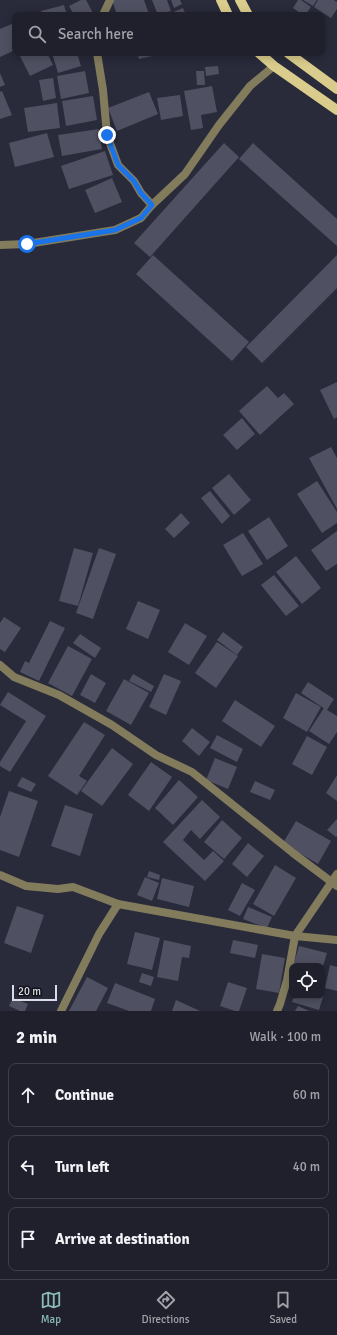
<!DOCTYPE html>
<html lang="en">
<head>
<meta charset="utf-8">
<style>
  body { margin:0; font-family:Signika,sans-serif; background:#272834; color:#f1f3f6 }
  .controls { position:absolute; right:12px; bottom:12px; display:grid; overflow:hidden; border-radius:8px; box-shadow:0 2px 10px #0003 }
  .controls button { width:36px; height:36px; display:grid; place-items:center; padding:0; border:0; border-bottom:1px solid #3c3e48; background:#1f202c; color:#f1f3f6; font:20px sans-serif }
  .scale { position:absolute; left:12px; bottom:10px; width:45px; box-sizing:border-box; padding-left:4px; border:2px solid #dbdce7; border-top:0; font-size:11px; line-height:14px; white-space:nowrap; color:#dbdce7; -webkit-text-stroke:3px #13131a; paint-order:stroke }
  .stop { position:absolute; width:12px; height:12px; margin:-9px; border:3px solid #1a73e8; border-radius:50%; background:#fff }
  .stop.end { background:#1a73e8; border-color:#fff; box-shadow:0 1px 4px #0008 }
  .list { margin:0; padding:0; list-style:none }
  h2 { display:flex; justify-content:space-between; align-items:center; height:52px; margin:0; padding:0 16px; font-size:17px }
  h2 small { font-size:13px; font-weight:400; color:#a1a3a9 }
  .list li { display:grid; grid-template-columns:26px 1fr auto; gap:12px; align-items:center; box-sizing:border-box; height:64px; margin:0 8px 8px; padding:0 8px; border:1px solid #3c3e48; border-radius:8px }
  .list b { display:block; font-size:15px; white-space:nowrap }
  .list em { font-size:13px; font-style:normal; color:#a1a3a9 }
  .icon { flex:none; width:22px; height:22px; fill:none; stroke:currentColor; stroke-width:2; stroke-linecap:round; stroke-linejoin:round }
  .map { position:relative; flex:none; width:337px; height:1011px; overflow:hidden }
  .search { position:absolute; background:#1f202c; box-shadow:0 2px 10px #0003; left:12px; right:12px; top:12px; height:44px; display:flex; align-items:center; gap:10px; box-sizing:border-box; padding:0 14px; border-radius:8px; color:#a1a3a9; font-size:15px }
  .sheet { height:268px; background:#1f202c }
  nav { display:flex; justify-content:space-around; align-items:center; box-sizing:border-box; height:56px; border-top:1px solid #3c3e48; background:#1f202c; font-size:11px; color:#a1a3a9 }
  nav a { display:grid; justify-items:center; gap:2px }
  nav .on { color:#8bbbb9 }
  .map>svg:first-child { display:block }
  .building { fill:#4f5061 }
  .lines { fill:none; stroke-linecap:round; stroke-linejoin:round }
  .minor { stroke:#827c5d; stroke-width:8 }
  .primary { stroke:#dacc8c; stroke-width:10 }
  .route { stroke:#1a73e8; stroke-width:5 }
</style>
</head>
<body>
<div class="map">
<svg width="337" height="1011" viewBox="0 0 337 1011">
  <rect width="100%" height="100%" fill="#292a3a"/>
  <g class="building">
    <path d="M81,0h5l8,15h-20l-5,-9z"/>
    <path d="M112,0h32l5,14 -3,1h-29z"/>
    <path d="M152,0h15l4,11 -13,4z"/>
    <path d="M171,0h9l2,4 -8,4z"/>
    <path d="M298,0h3l10,7 -6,8h-2l-10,-7z"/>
    <path d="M303,0h14l-4,6z"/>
    <path d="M318,0h16l3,2v7l-6,9 -17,-11z"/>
    <path d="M64,5l3,10h-25l-1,-4z"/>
    <path d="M183,8l3,7h-20z"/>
    <path d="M14,23l1,27 -15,7v-28z"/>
    <path d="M26,53h21l6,12 -23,11 -10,-20z"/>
    <path d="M52,53h25l4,13 -23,7z"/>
    <path d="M137,53h24v1l-22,5z"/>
    <path d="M218,66l1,8 -13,2 -1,-9z"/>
    <path d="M85,71l4,22 -28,6 -4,-23z"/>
    <path d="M196,71h8l1,14h-8z"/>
    <path d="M0,73l5,12 -5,2z"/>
    <path d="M53,78l3,20 -13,3 -4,-21z"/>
    <path d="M212,86l5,26 -16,3 2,13 -12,2 -7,-39z"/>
    <path d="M2,91l10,24 -12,4v-27z"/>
    <path d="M149,92l9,22 -41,17 -9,-23z"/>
    <path d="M180,95l3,21 -22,4 -4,-22z"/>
    <path d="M93,96l4,24 -31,6 -4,-25z"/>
    <path d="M57,103l3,25 -32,4 -4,-24z"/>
    <path d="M99,129l3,20 -40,7 -4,-21z"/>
    <path d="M47,133l7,24 -39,10 -6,-24z"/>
    <path d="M224,143l15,14 -89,100 -16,-14z"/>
    <path d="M253,143l84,76v27l-98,-87z"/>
    <path d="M105,151l8,24 -44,14 -8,-23z"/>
    <path d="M112,178l10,24 -27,11 -10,-23z"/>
    <path d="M153,255l96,87 -17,19 -96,-87z"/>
    <path d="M337,255v33l-75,75 -16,-16z"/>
    <path d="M337,382v35l-3,2 -14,-29z"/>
    <path d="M267,386l11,12 6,-5 10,11 -34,31 -21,-24z"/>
    <path d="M242,418l13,16 -18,16 -14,-15z"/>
    <path d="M331,447l6,11v51l-28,-51z"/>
    <path d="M229,474l22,26 -17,15 -22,-27z"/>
    <path d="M317,481l20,31v11l-15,10 -25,-39z"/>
    <path d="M210,491l20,25 -8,8 -21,-26z"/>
    <path d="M181,513l9,10 -16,15 -9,-9z"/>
    <path d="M269,517l19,29 -21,14 -19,-29z"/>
    <path d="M337,531v33l-11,7 -15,-21z"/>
    <path d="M243,533l20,31 -21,12 -19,-31z"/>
    <path d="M74,548l19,5 -15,53 -19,-5z"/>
    <path d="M99,548l17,6 -23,65 -17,-6z"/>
    <path d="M296,556l25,32 -19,16 -26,-32z"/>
    <path d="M274,575l25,31 -13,10 -25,-31z"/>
    <path d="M138,601l22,9 -12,29 -22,-10z"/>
    <path d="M4,617l17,11 -16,24 -5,-3v-26z"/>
    <path d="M50,621l15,7 -26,53 -19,-9 5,-11 4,2z"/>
    <path d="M185,623l22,13 -18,29 -21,-13z"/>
    <path d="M223,632l20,15 -6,8 -20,-15z"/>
    <path d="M80,634l21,14 -6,10 -22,-15z"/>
    <path d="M217,642l21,14 -22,32 -21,-15z"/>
    <path d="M68,646l24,13 -20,37 -24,-13z"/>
    <path d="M91,674l15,9 -11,20 -15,-8z"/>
    <path d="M133,674l21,12 -3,6 -22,-11z"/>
    <path d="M164,674l17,7 -15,34 -17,-8z"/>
    <path d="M124,679l25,14 -18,32 -25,-14z"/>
    <path d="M308,682l26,17 -7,11 10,6v16l-8,12 -20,-13 15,-23 1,1 -24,-16z"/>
    <path d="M8,692l38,24 -36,56 -10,-6v-4l26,-41 -26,-16z"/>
    <path d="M296,693l25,14 -14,25 -24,-14z"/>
    <path d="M235,700l40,26 -14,21 -39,-26z"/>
    <path d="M84,722l21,13 -26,41 8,5 -10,14 -29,-19z"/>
    <path d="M192,728l18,14 -11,14 -17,-15z"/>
    <path d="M217,735l26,14 -6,13 -27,-14z"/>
    <path d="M307,736l20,11 -15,28 -20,-11z"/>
    <path d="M112,748l21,16 -31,42 -21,-15z"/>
    <path d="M215,758l22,9 -9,22 -22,-9z"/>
    <path d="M151,762l21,15 -23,34 -21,-16z"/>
    <path d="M337,775v26l-11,-8z"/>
    <path d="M22,777l14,7 -5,8 -14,-6z"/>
    <path d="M179,780l19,17 -25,28 -18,-17z"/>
    <path d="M255,781l20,9 -5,10 -20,-8z"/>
    <path d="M9,791l29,10 -19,56 -19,-7v-33z"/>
    <path d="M202,800l18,17 -20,22 -9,-9 -8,10 21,20 9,-9 11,10 -19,20 -42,-39z"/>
    <path d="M65,805l28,9 -13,42 -29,-10z"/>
    <path d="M337,819v17l-1,1 -9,-7z"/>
    <path d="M222,820l20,18 -18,21 -20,-17z"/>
    <path d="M296,821l35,20 -13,23 -35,-21z"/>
    <path d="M248,843l16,13 -17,21 -15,-13z"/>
    <path d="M275,865l21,13 -22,38 -21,-12z"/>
    <path d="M149,871l11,4 -1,5 -12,-3z"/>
    <path d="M145,877l14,6 -7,18 -15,-6z"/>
    <path d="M162,878l32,8 -5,21 -32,-8z"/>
    <path d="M242,883l13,7 -15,26 -12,-6z"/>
    <path d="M17,906l27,9 -13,38 -27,-10z"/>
    <path d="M248,907l24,10 -5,11 -24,-9z"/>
    <path d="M135,932l25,6 -8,32 -25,-6z"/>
    <path d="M164,940l27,6 -2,12 -7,-1 -4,24 -21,-4z"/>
    <path d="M233,940l25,5 -3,13 -25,-5z"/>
    <path d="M299,946l28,7 -4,13h-30z"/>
    <path d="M262,954l23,4 -6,35 -23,-4z"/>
    <path d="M330,965l7,2v24l-12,-3z"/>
    <path d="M142,973l12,4 -3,9 -12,-4z"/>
    <path d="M87,977l21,11 -12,23h-27z"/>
    <path d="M228,982l19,6 -8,23h-4l-15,-5z"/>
    <path d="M115,983l40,16 -4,12h-22l-22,-8z"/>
    <path d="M322,989l3,1 -6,20 -27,-8 2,-6h28z"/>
    <path d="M13,998l15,6 -3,7h-5l-11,-5z"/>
    <path d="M176,1000l24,11h-28z"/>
    <path d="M298,1006l11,5h-14z"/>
  </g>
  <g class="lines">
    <g class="minor">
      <path d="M103,15l7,-15"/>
      <path d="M97,53l6,37 4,45 11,30 16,16 7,12 11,12"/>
      <path d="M0,245l27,-1 88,-14 26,-12 11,-13 33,-31 34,-49 31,-39 24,-20"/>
      <path d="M0,665l14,12 45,18 53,30 44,30 36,17 101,81 44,33"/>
      <path d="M0,875l26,11 32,3 15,-2 45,17 177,32 42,4"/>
      <path d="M61,1011l38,-77 19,-30"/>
      <path d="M277,1011l3,-7 7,-24 8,-44 42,-62"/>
    </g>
    <g class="primary">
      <path d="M221,0l7,15"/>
      <path d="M240,0l8,15"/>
      <path d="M259,53l15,13 63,44"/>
      <path d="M288,53l49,36"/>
    </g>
  </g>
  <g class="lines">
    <path class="route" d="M27,244l88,-14 26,-12 11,-13 -11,-12 -7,-12 -16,-16 -11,-30"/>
  </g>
</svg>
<div class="controls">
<button><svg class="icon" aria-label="locate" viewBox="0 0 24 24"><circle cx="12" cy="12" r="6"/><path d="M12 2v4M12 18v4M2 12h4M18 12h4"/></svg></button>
</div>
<div class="scale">20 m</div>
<div class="stop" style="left:27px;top:244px"></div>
<div class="stop end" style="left:107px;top:135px"></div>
<div class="search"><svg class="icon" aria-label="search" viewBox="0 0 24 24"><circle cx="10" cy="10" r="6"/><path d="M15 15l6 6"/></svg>Search here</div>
</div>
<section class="sheet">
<h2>2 min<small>Walk · 100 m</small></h2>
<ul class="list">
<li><svg class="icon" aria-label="ahead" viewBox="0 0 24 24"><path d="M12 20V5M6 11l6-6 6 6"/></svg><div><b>Continue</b></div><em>60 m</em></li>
<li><svg class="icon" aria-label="left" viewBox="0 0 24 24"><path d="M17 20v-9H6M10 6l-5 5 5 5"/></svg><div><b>Turn left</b></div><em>40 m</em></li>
<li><svg class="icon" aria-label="arrive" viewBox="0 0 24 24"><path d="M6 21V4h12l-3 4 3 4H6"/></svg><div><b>Arrive at destination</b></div></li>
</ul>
</section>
<nav>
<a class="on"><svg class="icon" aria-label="map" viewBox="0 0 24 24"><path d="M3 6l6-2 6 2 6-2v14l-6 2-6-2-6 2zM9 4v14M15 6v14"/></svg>Map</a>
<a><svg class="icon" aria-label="directions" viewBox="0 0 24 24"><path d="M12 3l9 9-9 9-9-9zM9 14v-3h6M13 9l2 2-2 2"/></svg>Directions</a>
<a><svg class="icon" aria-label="saved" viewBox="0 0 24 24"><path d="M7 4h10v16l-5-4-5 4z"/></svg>Saved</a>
</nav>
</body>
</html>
